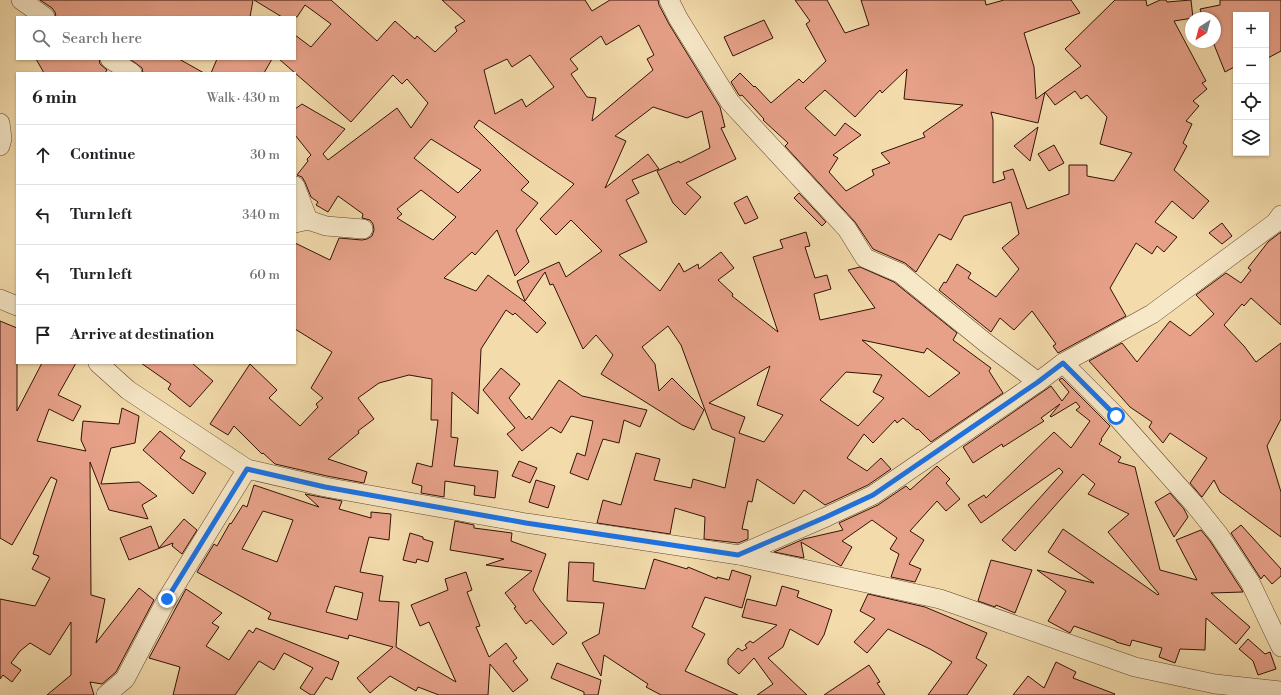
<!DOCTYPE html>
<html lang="en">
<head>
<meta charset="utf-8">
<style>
  body { margin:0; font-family:"Libre Bodoni",serif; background:#f6f6f6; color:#202124 }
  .controls { position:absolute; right:12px; top:12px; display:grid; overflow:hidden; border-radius:0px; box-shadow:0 1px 3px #0004 }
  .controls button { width:36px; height:36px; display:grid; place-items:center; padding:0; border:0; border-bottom:1px solid #e0e0e0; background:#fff; color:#202124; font:20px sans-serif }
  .compass { position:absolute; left:1185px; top:12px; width:36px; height:36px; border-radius:50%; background:#fff; box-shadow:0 1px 3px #0004; rotate:216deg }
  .stop { position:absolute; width:12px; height:12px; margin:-9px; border:3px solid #1a73e8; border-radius:50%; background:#fff }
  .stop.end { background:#1a73e8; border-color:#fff; box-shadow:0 1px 4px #0008 }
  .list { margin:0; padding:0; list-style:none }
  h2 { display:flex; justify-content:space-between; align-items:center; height:52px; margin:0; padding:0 16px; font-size:17px }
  h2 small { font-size:13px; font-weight:400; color:#757577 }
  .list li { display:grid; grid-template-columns:26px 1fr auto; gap:12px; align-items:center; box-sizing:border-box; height:60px; padding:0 16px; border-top:1px solid #e0e0e0 }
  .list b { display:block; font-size:15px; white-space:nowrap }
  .list em { font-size:13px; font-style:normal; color:#757577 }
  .icon { flex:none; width:22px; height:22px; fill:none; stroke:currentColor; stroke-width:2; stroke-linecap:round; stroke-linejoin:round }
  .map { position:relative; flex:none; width:1281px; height:695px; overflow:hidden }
  .search { position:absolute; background:#fff; box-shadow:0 1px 3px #0004; left:16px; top:16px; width:280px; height:44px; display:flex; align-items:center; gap:10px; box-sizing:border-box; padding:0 14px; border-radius:0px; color:#757577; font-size:15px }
  .panel { position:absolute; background:#fff; box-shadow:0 1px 3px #0004; left:16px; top:72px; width:280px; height:292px; border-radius:0px }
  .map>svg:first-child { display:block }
  .building { fill:#e7a189; stroke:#331105; fill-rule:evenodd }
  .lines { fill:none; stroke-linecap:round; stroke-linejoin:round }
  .minor-casing { stroke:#63442e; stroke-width:20 }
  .minor { stroke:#f7e8c8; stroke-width:19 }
  .route { stroke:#1a73e8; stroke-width:5 }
</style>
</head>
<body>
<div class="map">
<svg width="1281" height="695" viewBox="0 0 1281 695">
  <rect width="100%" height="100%" fill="#f3dbab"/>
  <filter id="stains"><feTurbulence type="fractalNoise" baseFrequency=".005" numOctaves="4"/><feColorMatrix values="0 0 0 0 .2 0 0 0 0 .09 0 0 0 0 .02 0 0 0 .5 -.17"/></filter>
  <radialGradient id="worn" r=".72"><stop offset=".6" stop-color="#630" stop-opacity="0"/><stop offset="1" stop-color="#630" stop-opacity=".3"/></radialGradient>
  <g class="building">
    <path d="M40,0h213l-3,17h-194l-1,-5 -3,-4z"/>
    <path d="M254,0h77l46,41 18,-20 20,18 2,-3 18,16 22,-21 -2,-4 10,-6 -23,-21h143l7,11 18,-11h48l1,5 10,19 51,83 5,20 -4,1 15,31 -50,24 15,14 -16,18 -12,-12 -16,-32 22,-10 1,2 30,-15 -8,-37 -15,7 -34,-11 -38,29 11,5 -21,47 43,-34 11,15 -27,11 7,13 -13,7 21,42 -28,13 41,36 19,-28 5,9 14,-8 1,5 22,-17 13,16 -16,12 15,14 -1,2 46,36 -25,-75 30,-9 -3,-8 26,-8 4,14 -5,1 10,31 12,-3 4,14 -17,5 6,26 55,-12 -27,-38 12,-3 34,15 63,51 -4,7 38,28 -2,3 14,22 -72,49 -13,-13 -1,1 -14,-12 -6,5 -2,-3 -22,23 -9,-9 -17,24 20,13 14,-13 10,11 -23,16 -43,20 -21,-15 -10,14 -37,-25 -5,23 -4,-1 -6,28 6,1v9l-10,4 -34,-4 1,-22 -30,-9 -5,26 -73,-11 6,-23 18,5 15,-52 24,6 -6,21 37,8 2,-9 32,9 10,-50 -23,-9 -31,-84 -13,-19 -26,21 13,17 4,27 13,-13 32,32 -10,20 -12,-5 -81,-51 12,-19 -17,-20 -13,14 -30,-65 -3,1 -5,-13 -20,29 -8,-20 42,-19 7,15 36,-26 -31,-31 -15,15 -16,-16 34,-35 -95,-64 -5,7 55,55 -8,8 17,13 -22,27 13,32 -14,14 -18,-46 -22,25 -3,-3 -28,26 32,13 12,-16 36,26 22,22 -9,10 -22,-20 -2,2 -7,-5 -25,39 -3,65 -26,-22 -1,45 7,1 -4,28 44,5 -3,27 -21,-3 1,-9 -30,-5 -1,16 -23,-4 1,-7 -10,-3 5,-20 15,4 6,-47h-7l1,-41 -23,-4 -30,8 -21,15 16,21 -16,12 1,2 -31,26 39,13 -3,11 -37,-7 -52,-12 -12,-11 -1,1 -28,-28 -6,9 -18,-11 40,-60 27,26 -8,8 31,28 18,-19 -2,-3 7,-6 -12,-10 21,-36 -37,-23v-86l35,17 9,-22 23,2 5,-1 5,-3 2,-6 -1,-6 -3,-4 -8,-2 1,-4 -25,-18 -10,16 -12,-7 2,-3 -7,-5 -6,-15 -3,-5 -5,-2 11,-14 -1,-2 4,-4 -16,-20v-26l7,-5 43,25 -22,25 5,6 69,-52 14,20 17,-25 -21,-24 -5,5 -9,-9 -42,47 -72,-63h16v-24l16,12 20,-23 -26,-19 -8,12h-15zM639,25l15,30 -7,4 6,11 -61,51 4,-23 -9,-1 -16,-23 7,-5 -8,-10 31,-23 5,9zM530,55l24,32 -28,20 -4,-8 -27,15 -11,-44 23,-11 5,8zM431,139l50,31 -23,23 -44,-35zM421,190l35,27 -23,23 -36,-22 5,-4 -5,-5zM862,340l62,13 3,-5 33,25 -31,24zM770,366l-13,39 26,10 -19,27 -25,-9 6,-16 -36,-14zM846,372l36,3 -9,17 11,6 -26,28 -38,-26z"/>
    <path d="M795,0h32l18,33 24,-8 -8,-25h124l1,5 18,-5h67l9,13 -56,20 10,34 2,32 45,-33 -16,-17 50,-49h31l1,6 13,-6h6l1,2 24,-2 2,18 -19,3 32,60 -4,2 5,6 -14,12 6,5 -13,15 6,3 -9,19 4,3 -13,24 35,31 -16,18 -21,-18 -17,21 22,15 -13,15 -7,-6 -5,8 -16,-11 -26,45 16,28 -68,37 -5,-7 3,-2 -24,-33 -18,19 -14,-12 -9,14 -52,-42 5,-8 2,1 11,-19 14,9 -3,5 28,19 23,-28 -17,-21 17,-14 -8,-32 -47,14 -13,24 -12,-6 -23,38 -11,-9 -32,-14 -18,-27 -70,-76 3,-3 -25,-23 1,-1 -22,-24 -2,1 -1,-1 -8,-13 9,-9 14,14 1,-1 16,17 28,-24 4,4 23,-22 -20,-37 4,-3zM907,69l-3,30 59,6 -40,28 2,4 -44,16 9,10 -18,7 2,5 -28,16 -17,-19 9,-14 -5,-3 28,-20 -16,-12 -10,13 -30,-28 20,-18 30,27 25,-27 2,3zM1075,91l6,8 6,-4 20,22 -7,27 32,9 -18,28 -27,-5v-11h-18v29l-42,15 -14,-40 -10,3 2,7 -12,4v-63l-2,-8 47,11 7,-31 10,13z"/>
    <path d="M1220,0h61v51l-15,8v-44h-30v51l-11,6 -12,-30h2v-24h-12l-3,-9 20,-4z"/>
    <path d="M764,20l9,18 -40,18 -9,-19z"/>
    <path d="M36,59h63l1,5 7,6 -2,3h-61z"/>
    <path d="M130,59h49l25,14h-61l-1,-5z"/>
    <path d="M217,59h55l-8,14h-53z"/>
    <path d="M1038,127l-8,34 -16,-15z"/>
    <path d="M1054,145l10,18 -15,8 -11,-17z"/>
    <path d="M799,193l27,29 -4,4 -28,-28z"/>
    <path d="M747,196l11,22 -13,6 -11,-21z"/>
    <path d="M1222,223l10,13 -10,8 -13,-11z"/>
    <path d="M1281,232v93l-30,-27 -7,8 -2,-2 -18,21 20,21 12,16 25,-19v76l-14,27 14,46v45l-61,-45 -6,-12 -12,17 -12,-14 17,-25 -37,-25 -7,10 -14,-16 3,-5 -22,-15 -41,-46 33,-18 15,19 33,-41 20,15 24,-22 -18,-19 30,-22 15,10 10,-13 -3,-2 20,-26z"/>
    <path d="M0,321l17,7v83l25,-48h34l-18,32 23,11 -8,15 -24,-12 -12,32 49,10 -5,-11 2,-19 36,3 3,-16 17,8 -4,27 -24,5 -10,36 38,-2 18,14 -15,9 6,14 -39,-9 -19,-48 1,133 14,4 -9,44 43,-55 15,12 -38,72 -14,12 -12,-2 4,13h-47l24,-20v-53l-21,33 -20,-12 -10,8 -9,12 10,7 -9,12 -9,-7 -3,4v-80l35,7 15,-28 -18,-9 7,-13 -6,-2 24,-74 -6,-3 -39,68 -12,-7z"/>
    <path d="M141,363h51l21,18 -23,26 -22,-18 3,-5z"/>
    <path d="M501,368l19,16 -11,14 17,21 3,-3 3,4 27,-40 23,16 65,14 -7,17 -16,-7 -5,23 -16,-4 -15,41 -18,-7 7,-20 8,3 8,-35 -22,-5 -10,17 -10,-6 -29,24 -15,-17 8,-6 -32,-38z"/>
    <path d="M1062,378l48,48 -9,13 1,1 -3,4 22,13 -3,5 17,5 25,103 37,10 -21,-40 25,-10 9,11 30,46 3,5 -32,1 39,34 -14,17 -30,-26 -1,32 -25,-1 -5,14 -16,-6 3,-9 -30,-8 -2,6 -14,-4v-1l-42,-15 -4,7 -22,-12 18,-30 -29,-21 57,13 -46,-31 15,-23 95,66 1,-1 -51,-62 21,-18 -41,-20 7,-10 -12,-10 -68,77 -13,-11 61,-68 -4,-4 -78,55 -13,-18 16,-10 2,3 68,-66 17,16 19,-27 -14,-11 4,-3 -4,-5 -25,15 -1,-1 10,-12 -19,14 3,3 -41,26 -1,-3 -29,19 -10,-16 88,-61 11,15 7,-9 -10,-12z"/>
    <path d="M160,431l25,20 -5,7 26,15 -13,21 -50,-44z"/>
    <path d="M519,461l18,7 -7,15 -18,-7z"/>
    <path d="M937,466l13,13 -4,4 14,16 -14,12 -9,-10 -27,30 14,9 -15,24 12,5 -6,13 -24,-5 8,-23 -9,-5 7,-11 -25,-18 -30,21 10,6 -11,19 -40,-24 3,16 -30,-6 30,-13 39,-9 -4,-7 39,-18 28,-19 4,4z"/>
    <path d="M536,480l19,6 -7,22 -19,-6z"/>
    <path d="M254,485l65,22 -14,-13 37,7 -3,8 32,9v-6l20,2 -2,26 -20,-3 -9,35 23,4 -4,25 20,1 -3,45 60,35 -27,-60 -9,4 -9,-21 37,-15 -3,-11 21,-7 6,18 -5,2 13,34 -4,1 13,30 17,-14 11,15 -4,3 15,19 -15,12 -23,-28 -2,31h-49l-21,-8 -2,4 -26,-15 -20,17 -13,-15 36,-31 -44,-12 -1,4 -80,-20 3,-6 -74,-41 17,-28 3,2 13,-23 1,1 12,-19 4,2zM263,511l30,9 -16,42 -35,-13zM335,586l28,7 -6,27 -31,-8z"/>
    <path d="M1170,493l14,16 4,8 -14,20 -19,-35z"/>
    <path d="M184,519l13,11 -15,24 -10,-8 1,-3 -44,17 -9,-22 31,-12 8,22z"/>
    <path d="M455,521l19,4v3l38,5 -1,8 35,13 -13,36 7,10 -1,-1 28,34 -14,12 -22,-25 -5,4 -12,-16 2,-1 -11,-14 27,-22 -46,-6 18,-6 -54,-9z"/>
    <path d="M1241,525l40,44v7l-9,8 -8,-9 -3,4 -30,-46z"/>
    <path d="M410,533l13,4v2l10,3 -5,20 -11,-3 -1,4 -13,-3z"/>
    <path d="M654,559l33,10 1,-2 29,12v-2l12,3 3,-10 19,6 -9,32 -37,-11 -13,30 13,7 -20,37 53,24h-77l-15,-8 2,-3 -44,-29 -3,21 -19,-33 17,-9 5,-31 -37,-2 2,-39 25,1 -1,18 52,8z"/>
    <path d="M991,560l41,10 -17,43 -19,-8 -1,2 -17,-6z"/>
    <path d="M782,586l17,5 -2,6 35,13 -8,25 -6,10 -28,-16 -7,18 -15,11 39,37h-50l16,-11 -19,-26 -15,16 -11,-10v-5l10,-11 4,3 5,-3 -2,-3 5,-4 3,2 24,-18 -35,-8 5,-18 29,7z"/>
    <path d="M186,589l36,24 -10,10 7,4 -13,19 23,14 20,-30 4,3 3,-5 83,34 -7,18 -6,-3 -12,18h-3l-11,-7 13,-20 -29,-15 -10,17 -15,-9 -24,34h-62l7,-28 -31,-9z"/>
    <path d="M868,594l57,13 62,26 -11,25 11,7 -20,30h-39l24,-33 -22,-13 -42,-20 -21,24 -13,-11 21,-23 -15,-8z"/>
    <path d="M1248,639l17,15 5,-2 6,17 -18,6 -5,-14 -14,-12z"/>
    <path d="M1056,662l20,10 -3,6 42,16 -1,1h-101l15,-19 16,12z"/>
    <path d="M557,663l44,17 -3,15h-14v-3l-33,-14z"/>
    <path d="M869,665l11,17 -3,1 8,12h-61z"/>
  </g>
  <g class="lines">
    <g class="minor-casing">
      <g id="minor">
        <path d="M21,0l24,17"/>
        <path d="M669,0l9,18 52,84 117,127 18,29 35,15 86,70 52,39"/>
        <path d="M110,59l22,14"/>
        <path d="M0,123l2,16 -2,7"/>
        <path d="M295,186l13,34"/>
        <path d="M295,223l13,-3 18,6 37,3"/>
        <path d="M0,299l17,7"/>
        <path d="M98,363l30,27 119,79 78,18 201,36 213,32 201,44 195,68 80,17 66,7"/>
        <path d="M1063,363l53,53 79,89 24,30 31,47 31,65"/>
        <path d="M739,555l87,-38 47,-22 165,-113 25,-19 89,-49 123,-91 6,-8"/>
        <path d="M106,695l19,-16 42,-80 80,-130"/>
      </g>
    </g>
    <use href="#minor" class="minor"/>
  </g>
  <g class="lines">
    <path class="route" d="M167,599l80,-130 78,18 201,36 212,32 88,-38 47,-22 165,-113 25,-19 53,53"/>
  </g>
  <rect width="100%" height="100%" filter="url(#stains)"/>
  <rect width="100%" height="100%" fill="url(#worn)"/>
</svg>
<div class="controls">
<button>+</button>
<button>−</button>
<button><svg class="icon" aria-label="locate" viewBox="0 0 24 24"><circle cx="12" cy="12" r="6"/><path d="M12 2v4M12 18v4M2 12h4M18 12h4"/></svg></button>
<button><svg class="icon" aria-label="layers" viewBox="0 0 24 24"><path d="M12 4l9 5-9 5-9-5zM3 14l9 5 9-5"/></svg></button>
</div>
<svg class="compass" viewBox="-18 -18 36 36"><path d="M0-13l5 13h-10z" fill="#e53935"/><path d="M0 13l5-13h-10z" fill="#757577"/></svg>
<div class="stop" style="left:1116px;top:416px"></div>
<div class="stop end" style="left:167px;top:599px"></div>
<div class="search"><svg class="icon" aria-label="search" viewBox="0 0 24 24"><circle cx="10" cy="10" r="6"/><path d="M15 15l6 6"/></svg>Search here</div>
<section class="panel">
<h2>6 min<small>Walk · 430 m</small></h2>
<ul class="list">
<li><svg class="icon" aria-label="ahead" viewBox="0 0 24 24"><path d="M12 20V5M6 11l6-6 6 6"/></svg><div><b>Continue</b></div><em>30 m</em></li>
<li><svg class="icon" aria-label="left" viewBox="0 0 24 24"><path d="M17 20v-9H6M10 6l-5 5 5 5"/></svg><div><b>Turn left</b></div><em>340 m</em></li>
<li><svg class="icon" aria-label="left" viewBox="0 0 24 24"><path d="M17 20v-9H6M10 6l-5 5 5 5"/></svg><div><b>Turn left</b></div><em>60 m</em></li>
<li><svg class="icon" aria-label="arrive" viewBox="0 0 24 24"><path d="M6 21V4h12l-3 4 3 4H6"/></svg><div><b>Arrive at destination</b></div></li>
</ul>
</section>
</div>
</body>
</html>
